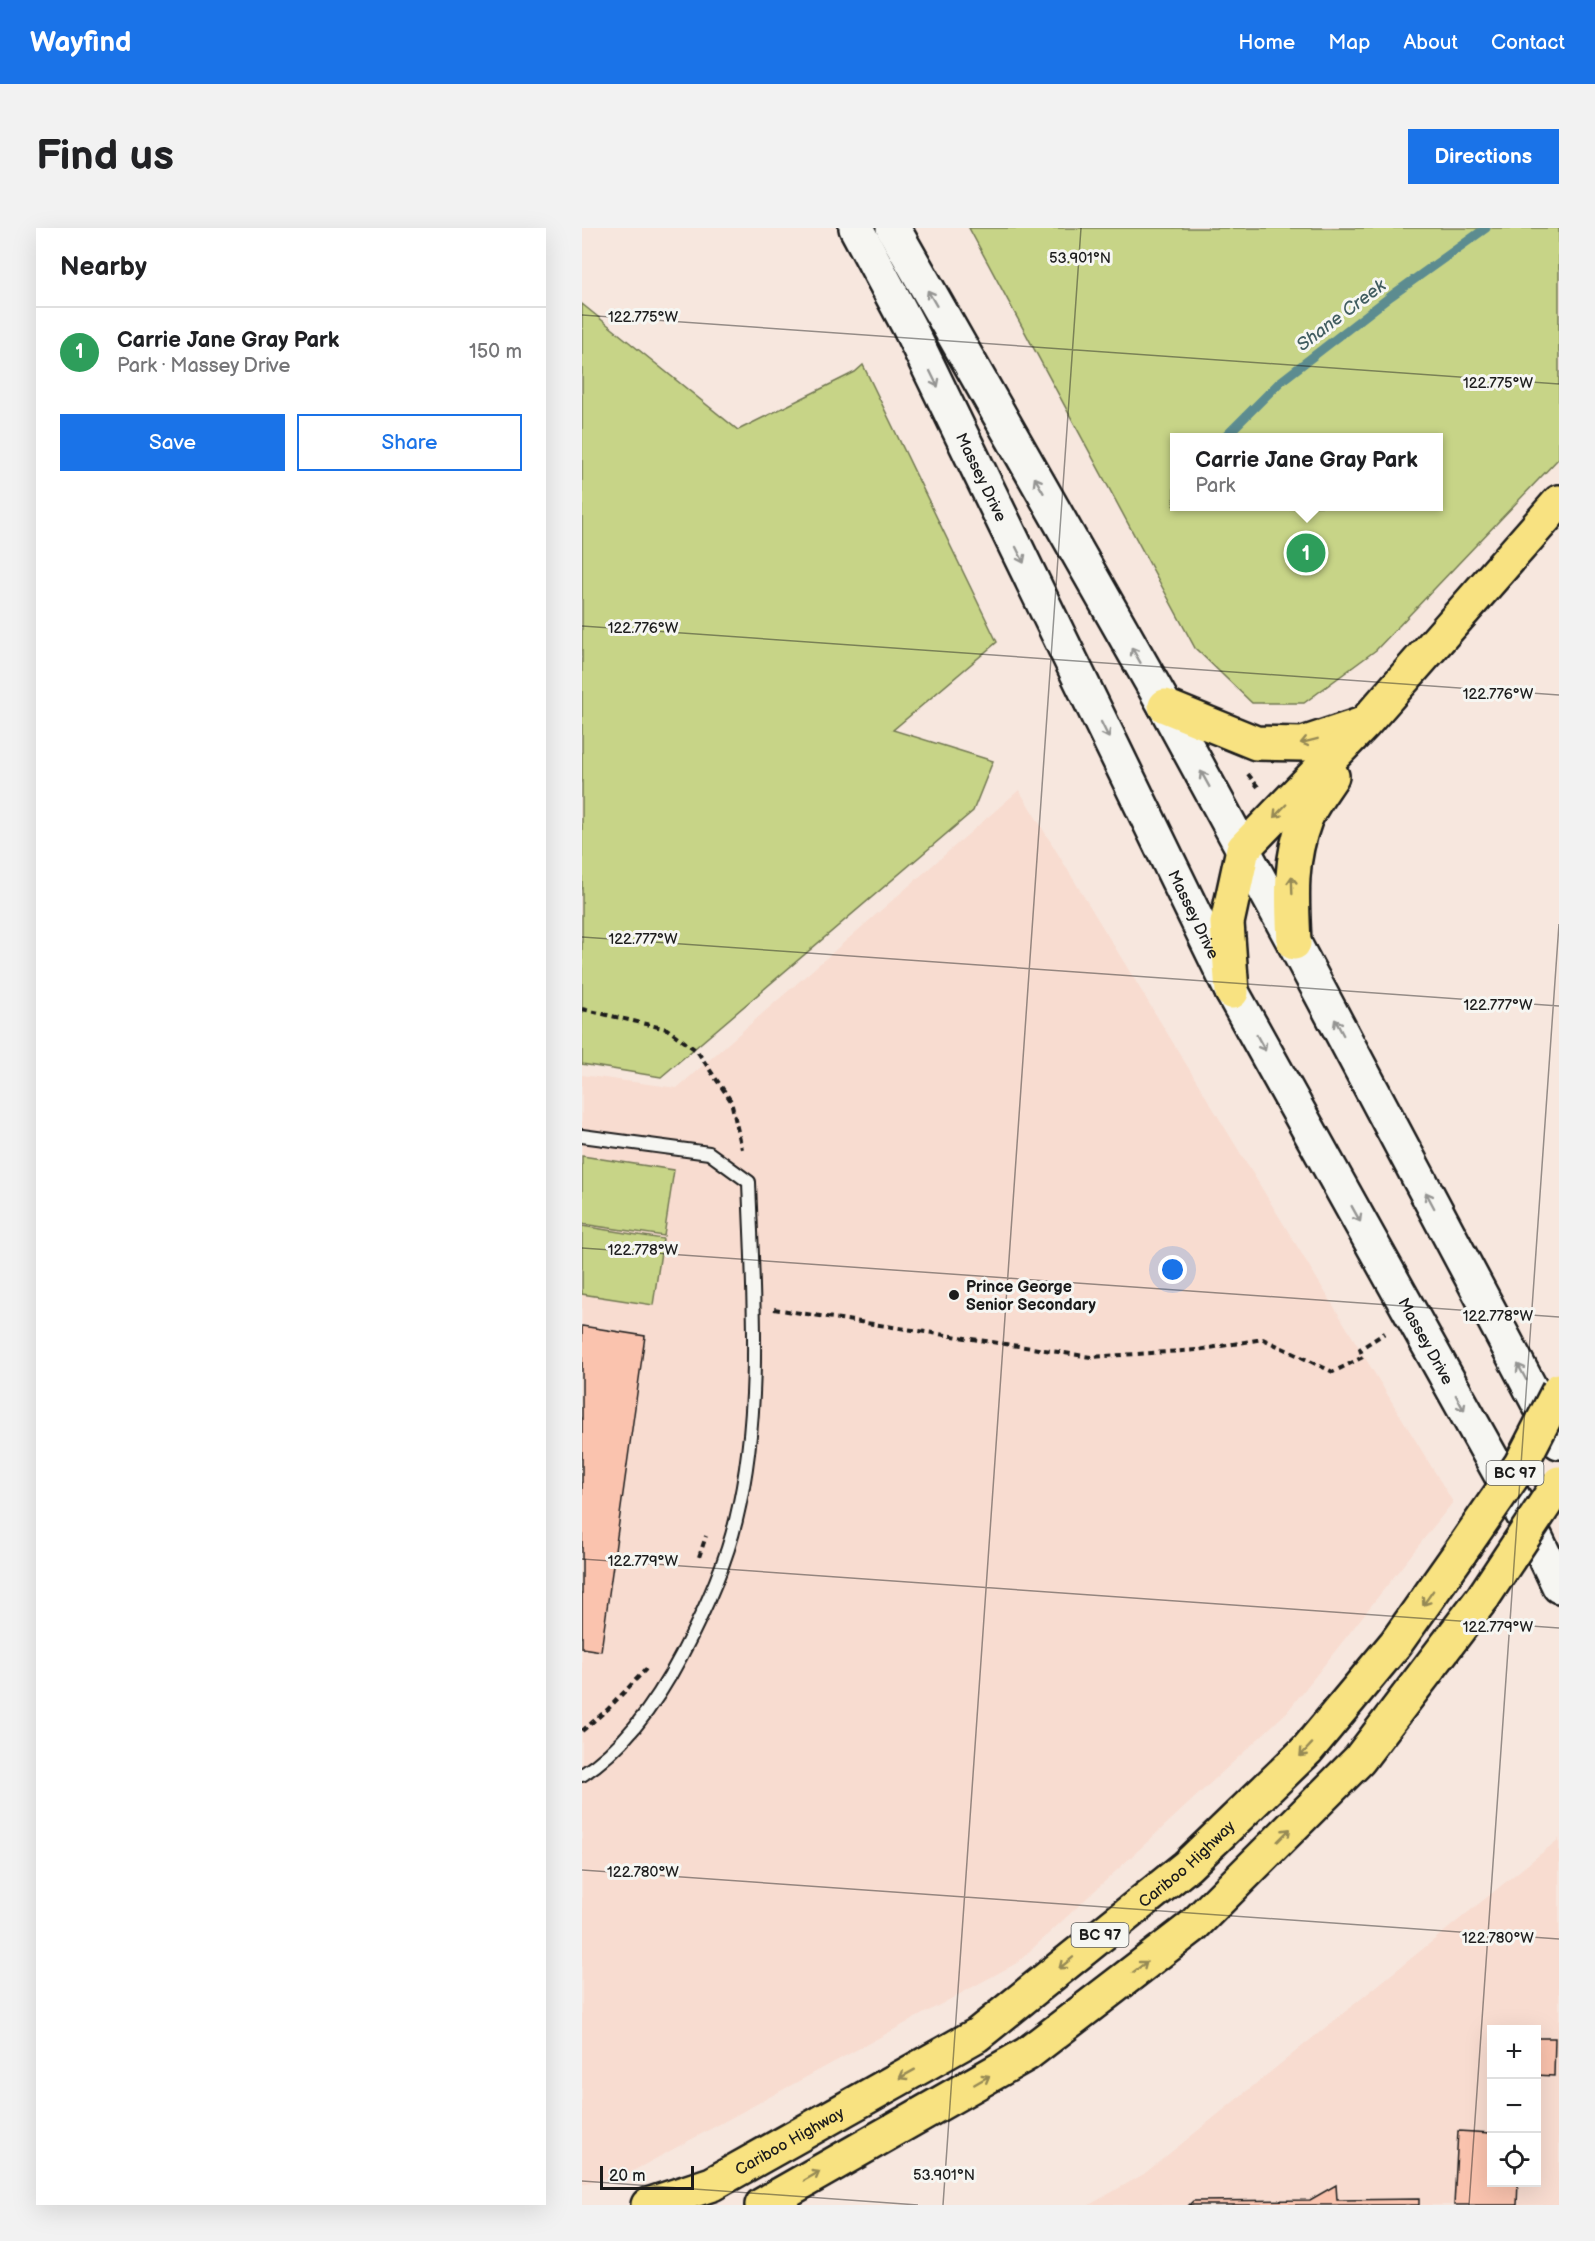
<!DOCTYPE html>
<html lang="en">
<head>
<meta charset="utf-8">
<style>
  body { margin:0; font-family:"Balsamiq Sans",sans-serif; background:#f2f2f2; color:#202124 }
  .controls { position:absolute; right:18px; bottom:18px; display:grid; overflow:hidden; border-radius:0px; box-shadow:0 6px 24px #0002 }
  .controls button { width:54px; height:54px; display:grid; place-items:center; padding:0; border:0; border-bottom:2px solid #e0e0e0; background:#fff; color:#202124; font:30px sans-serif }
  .scale { position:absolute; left:18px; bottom:15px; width:94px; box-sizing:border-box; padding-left:6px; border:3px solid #1c1c1c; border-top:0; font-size:16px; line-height:21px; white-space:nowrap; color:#1c1c1c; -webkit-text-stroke:4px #f6f6f2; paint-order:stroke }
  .you { position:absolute; left:591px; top:1042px; width:21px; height:21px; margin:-15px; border:4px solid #fff; border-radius:50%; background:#1a73e8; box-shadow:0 0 0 9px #1a73e833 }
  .badge { display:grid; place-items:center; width:39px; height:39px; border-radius:50%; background:#1a73e8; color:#fff; font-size:20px; font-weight:700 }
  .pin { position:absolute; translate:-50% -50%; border:3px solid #fff; box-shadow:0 2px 6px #0006 }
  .popup { position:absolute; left:588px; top:205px; width:273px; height:78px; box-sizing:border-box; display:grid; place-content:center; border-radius:0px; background:#fff; filter:drop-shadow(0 2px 4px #0005); font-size:20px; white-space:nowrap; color:#757577 }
  .popup b { font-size:22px; color:#202124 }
  .popup::after { content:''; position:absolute; left:50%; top:100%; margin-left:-12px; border:12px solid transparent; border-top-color:#fff }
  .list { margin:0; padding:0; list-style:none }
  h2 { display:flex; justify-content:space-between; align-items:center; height:78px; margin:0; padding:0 24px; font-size:26px }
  h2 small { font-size:20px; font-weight:400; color:#757577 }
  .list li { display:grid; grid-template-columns:39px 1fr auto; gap:18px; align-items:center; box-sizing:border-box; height:90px; padding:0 24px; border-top:2px solid #e0e0e0 }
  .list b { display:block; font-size:22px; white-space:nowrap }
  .list p { margin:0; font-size:20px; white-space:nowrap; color:#757577 }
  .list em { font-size:20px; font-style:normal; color:#757577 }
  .actions { display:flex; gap:12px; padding:18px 24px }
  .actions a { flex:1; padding:14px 0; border:2px solid #1a73e8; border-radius:0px; text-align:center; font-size:21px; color:#1a73e8 }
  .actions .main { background:#1a73e8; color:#fff }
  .icon { flex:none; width:33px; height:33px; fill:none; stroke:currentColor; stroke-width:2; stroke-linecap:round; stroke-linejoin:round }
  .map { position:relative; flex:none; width:977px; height:1977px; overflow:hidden; border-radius:0px }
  header { display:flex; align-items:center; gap:36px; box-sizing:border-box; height:84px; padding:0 30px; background:#1a73e8; color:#fff }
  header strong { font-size:28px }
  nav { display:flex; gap:33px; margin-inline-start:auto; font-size:21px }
  .intro { display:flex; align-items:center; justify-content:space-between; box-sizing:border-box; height:144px; padding:0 36px }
  h1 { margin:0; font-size:42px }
  .button { padding:15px 27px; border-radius:0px; background:#1a73e8; color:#fff; font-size:21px; font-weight:700 }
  main { display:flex; gap:36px; padding:0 36px }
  aside { flex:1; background:#fff; border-radius:0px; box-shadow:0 6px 24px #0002 }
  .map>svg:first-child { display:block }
  .built { fill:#f8dcd0; fill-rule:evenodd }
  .green { fill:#c7d487; stroke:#727852; stroke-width:1.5; fill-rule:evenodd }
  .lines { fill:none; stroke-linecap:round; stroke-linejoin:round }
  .stream { stroke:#5b8c90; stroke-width:9 }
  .building { fill:#fac3ae; stroke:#1c1c1c; stroke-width:1.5 }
  .lane-casing { stroke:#1c1c1c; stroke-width:16 }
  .secondary-casing { stroke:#1c1c1c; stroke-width:38 }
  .highway-casing { stroke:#1c1c1c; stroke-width:38 }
  .path { stroke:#1c1c1c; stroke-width:4; stroke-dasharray:6 4.5; stroke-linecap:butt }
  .lane { stroke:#f6f6f2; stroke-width:12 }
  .secondary { stroke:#f6f6f2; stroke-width:33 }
  .highway { stroke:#f8e281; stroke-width:33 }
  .highway-bridge-casing { stroke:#1c1c1c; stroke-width:38; stroke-linecap:butt }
  .highway-bridge { stroke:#f8e281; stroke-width:33 }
  .oneway { stroke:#949492 }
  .oneway2 { stroke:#958954 }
  .ticks { fill:none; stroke:#1c1c1c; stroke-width:1.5; stroke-opacity:0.45 }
  .poi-dot { fill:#1c1c1c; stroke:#f6f6f2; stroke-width:2 }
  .labels { text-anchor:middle; stroke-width:6; stroke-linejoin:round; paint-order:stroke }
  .shield { fill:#f6f6f2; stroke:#5d5d5c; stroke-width:1.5 }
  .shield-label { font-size:15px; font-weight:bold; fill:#1c1c1c }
  .street-label { font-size:16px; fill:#1c1c1c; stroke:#f6f6f2 }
  .poi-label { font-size:16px; font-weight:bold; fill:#1c1c1c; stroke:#f6f6f2; text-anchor:start }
  .water-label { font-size:18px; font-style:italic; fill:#415d60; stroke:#f6f6f2 }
  .ticks-label { font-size:15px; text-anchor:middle; fill:#1c1c1c; stroke:#f6f6f2; stroke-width:6; stroke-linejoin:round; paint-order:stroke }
</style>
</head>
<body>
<header>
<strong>Wayfind</strong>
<nav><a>Home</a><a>Map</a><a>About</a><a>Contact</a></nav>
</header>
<div class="intro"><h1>Find us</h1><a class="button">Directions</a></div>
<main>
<aside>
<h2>Nearby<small></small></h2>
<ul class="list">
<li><span class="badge" style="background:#2e9e5b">1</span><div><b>Carrie Jane Gray Park</b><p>Park · Massey Drive</p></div><em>150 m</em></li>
</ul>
<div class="actions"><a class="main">Save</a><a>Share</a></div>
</aside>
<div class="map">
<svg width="977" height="1977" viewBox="0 0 977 1977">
  <rect width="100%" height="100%" fill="#f7e7de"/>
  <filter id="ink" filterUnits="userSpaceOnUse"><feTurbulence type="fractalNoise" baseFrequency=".0167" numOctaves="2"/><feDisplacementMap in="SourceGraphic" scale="12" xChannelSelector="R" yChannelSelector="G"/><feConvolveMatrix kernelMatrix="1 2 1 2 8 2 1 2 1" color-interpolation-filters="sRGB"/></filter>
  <g filter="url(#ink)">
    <g class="built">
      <path d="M437,562l434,712 -166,210 -270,251 -386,209 -49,12v-1109l95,13z"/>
      <path d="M977,1611v366h-470l55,-31zM909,1802h45v152h-45z"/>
    </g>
    <g class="green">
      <path d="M387,0h590v230l-183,192 -72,53h-52l-57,-55zM592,210h264v68h-264z"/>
      <path d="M0,76l156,126 117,-58 8,-7 134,277 -104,88 100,31 -20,50 -312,266 -79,-13z"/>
      <path d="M0,928l92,14 -10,66 -82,-12z"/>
      <path d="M0,998l81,13 -10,66 -71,-11z"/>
    </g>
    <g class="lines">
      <path class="stream" d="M642,210l56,-56 111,-86 95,-68"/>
    </g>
    <g class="building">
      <path d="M0,1098l63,10 -44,315 -19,-3z"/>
      <path d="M954,1810h19l-1,38 -18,-1z"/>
      <path d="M876,1903l33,2v49h27l-1,23h-63z"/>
      <path d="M754,1957l1,15 82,-1v6h-230l4,-4 117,-1z"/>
    </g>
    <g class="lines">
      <g class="lane-casing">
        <path id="lane" d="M0,908l127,17 40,29c4,112 14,227 -13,338 -11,47 -32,92 -54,134 -24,46 -56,93 -100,121"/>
      </g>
      <g class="secondary-casing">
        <g id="secondary">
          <path id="s1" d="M274,0l53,99 323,665 304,546 23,48"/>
          <path d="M311,0l272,478 129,237 265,499"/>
        </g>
      </g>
      <g class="highway-casing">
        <g id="highway">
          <path d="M583,478l91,37 47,1 57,-19"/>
          <path d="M712,715c-2,-44 -5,-81 11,-123 6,-15 18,-30 27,-44"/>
          <path d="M650,764l-5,-69 16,-74 121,-125 195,-222"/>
          <path id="s2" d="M66,1977l64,-21 265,-149 210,-169 120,-116 89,-107 65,-92"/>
          <path d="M180,1977l265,-151 165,-127 167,-167 125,-164"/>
        </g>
      </g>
      <g class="path">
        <path d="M666,546l10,13"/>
        <path d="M0,781l85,20 30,22 34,50 11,48"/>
        <path d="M192,1081l317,48 106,-7 66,-11 70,33 30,-15 -3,-8 25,-16"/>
        <path d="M117,1329l7,-21"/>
        <path d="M0,1503l26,-22 38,-40"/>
      </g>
      <use href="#lane" class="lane"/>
      <use href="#secondary" class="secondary"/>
      <use href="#highway" class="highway"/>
      <g class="highway-bridge-casing">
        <g id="highway-bridge">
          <path d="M879,1323l60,-87 38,-74"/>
          <path d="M902,1368l75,-113"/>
        </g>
      </g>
      <use href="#highway-bridge" class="highway-bridge"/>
    </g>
    <defs><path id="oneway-shaft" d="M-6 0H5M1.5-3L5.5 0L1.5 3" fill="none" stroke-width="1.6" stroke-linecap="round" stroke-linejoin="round" transform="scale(1.5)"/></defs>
    <g class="oneway">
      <use href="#oneway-shaft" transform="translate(350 70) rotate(-120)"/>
      <use href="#oneway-shaft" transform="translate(352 151) rotate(64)"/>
      <use href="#oneway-shaft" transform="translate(457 257) rotate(-120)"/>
      <use href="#oneway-shaft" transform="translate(438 327) rotate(64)"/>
      <use href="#oneway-shaft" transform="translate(554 427) rotate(-120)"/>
      <use href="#oneway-shaft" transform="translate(523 502) rotate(64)"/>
      <use href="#oneway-shaft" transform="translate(623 551) rotate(-119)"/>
      <use href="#oneway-shaft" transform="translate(757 799) rotate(-118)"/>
      <use href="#oneway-shaft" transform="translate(679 815) rotate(61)"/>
      <use href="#oneway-shaft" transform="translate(848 972) rotate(-118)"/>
      <use href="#oneway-shaft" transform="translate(774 986) rotate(61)"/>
      <use href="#oneway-shaft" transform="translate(940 1144) rotate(-118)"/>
      <use href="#oneway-shaft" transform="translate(878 1175) rotate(62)"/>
    </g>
    <g class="oneway2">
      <use href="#oneway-shaft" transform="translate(727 513) rotate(166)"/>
      <use href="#oneway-shaft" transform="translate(698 583) rotate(134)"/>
      <use href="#oneway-shaft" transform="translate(710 657) rotate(-92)"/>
      <use href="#oneway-shaft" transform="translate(846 1370) rotate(125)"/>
      <use href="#oneway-shaft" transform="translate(724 1522) rotate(133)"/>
      <use href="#oneway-shaft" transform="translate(702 1607) rotate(-45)"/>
      <use href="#oneway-shaft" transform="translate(484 1735) rotate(141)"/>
      <use href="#oneway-shaft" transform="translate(558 1739) rotate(-38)"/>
      <use href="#oneway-shaft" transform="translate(325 1846) rotate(151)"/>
      <use href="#oneway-shaft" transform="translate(400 1852) rotate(-30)"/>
      <use href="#oneway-shaft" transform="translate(230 1948) rotate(-30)"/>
    </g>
  </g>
  <path class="ticks" d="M0,87l977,69M0,398l977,69M0,709l977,69M0,1020l977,69M0,1331l977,69M0,1642l977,69M0,1953l336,24M361,1977l138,-1977M887,1977l90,-1281"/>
  <circle class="poi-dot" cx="372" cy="1067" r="6"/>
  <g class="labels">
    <g class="shield">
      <rect x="904.5" y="1233" width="57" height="24" rx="4.5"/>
      <rect x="489.5" y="1695" width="57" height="24" rx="4.5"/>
    </g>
    <g class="shield-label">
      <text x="933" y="1250">BC 97</text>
      <text x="518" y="1712">BC 97</text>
    </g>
    <g class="street-label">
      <text dy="6" stroke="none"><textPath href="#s1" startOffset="279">Massey Drive</textPath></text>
      <text dy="6" stroke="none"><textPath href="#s1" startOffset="765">Massey Drive</textPath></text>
      <text dy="6" stroke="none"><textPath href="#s1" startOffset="1251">Massey Drive</textPath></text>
      <text dy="6" stroke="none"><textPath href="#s2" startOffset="642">Cariboo Highway</textPath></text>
      <text dy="6" stroke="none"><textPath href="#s2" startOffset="156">Cariboo Highway</textPath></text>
    </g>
    <g class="poi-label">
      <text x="384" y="1064">Prince George<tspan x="384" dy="18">Senior Secondary</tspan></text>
    </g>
    <g class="water-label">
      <text transform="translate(759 87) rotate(-37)" y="6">Shane Creek</text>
    </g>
  </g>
  <g class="ticks-label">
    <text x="498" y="35">53.901°N</text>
    <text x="61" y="94">122.775°W</text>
    <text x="916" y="160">122.775°W</text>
    <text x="61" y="405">122.776°W</text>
    <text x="916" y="471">122.776°W</text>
    <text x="61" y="716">122.777°W</text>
    <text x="916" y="782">122.777°W</text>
    <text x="61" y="1027">122.778°W</text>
    <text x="916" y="1093">122.778°W</text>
    <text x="61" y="1338">122.779°W</text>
    <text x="916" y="1404">122.779°W</text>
    <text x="61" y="1649">122.780°W</text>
    <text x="916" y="1715">122.780°W</text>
    <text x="362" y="1952">53.901°N</text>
  </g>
</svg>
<div class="controls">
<button>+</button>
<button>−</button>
<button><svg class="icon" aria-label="locate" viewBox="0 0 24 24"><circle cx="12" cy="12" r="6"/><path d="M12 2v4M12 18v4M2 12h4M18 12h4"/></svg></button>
</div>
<div class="scale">20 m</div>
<div class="you"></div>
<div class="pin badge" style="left:724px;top:325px;background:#2e9e5b">1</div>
<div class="popup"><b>Carrie Jane Gray Park</b>Park</div>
</div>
</main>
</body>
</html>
